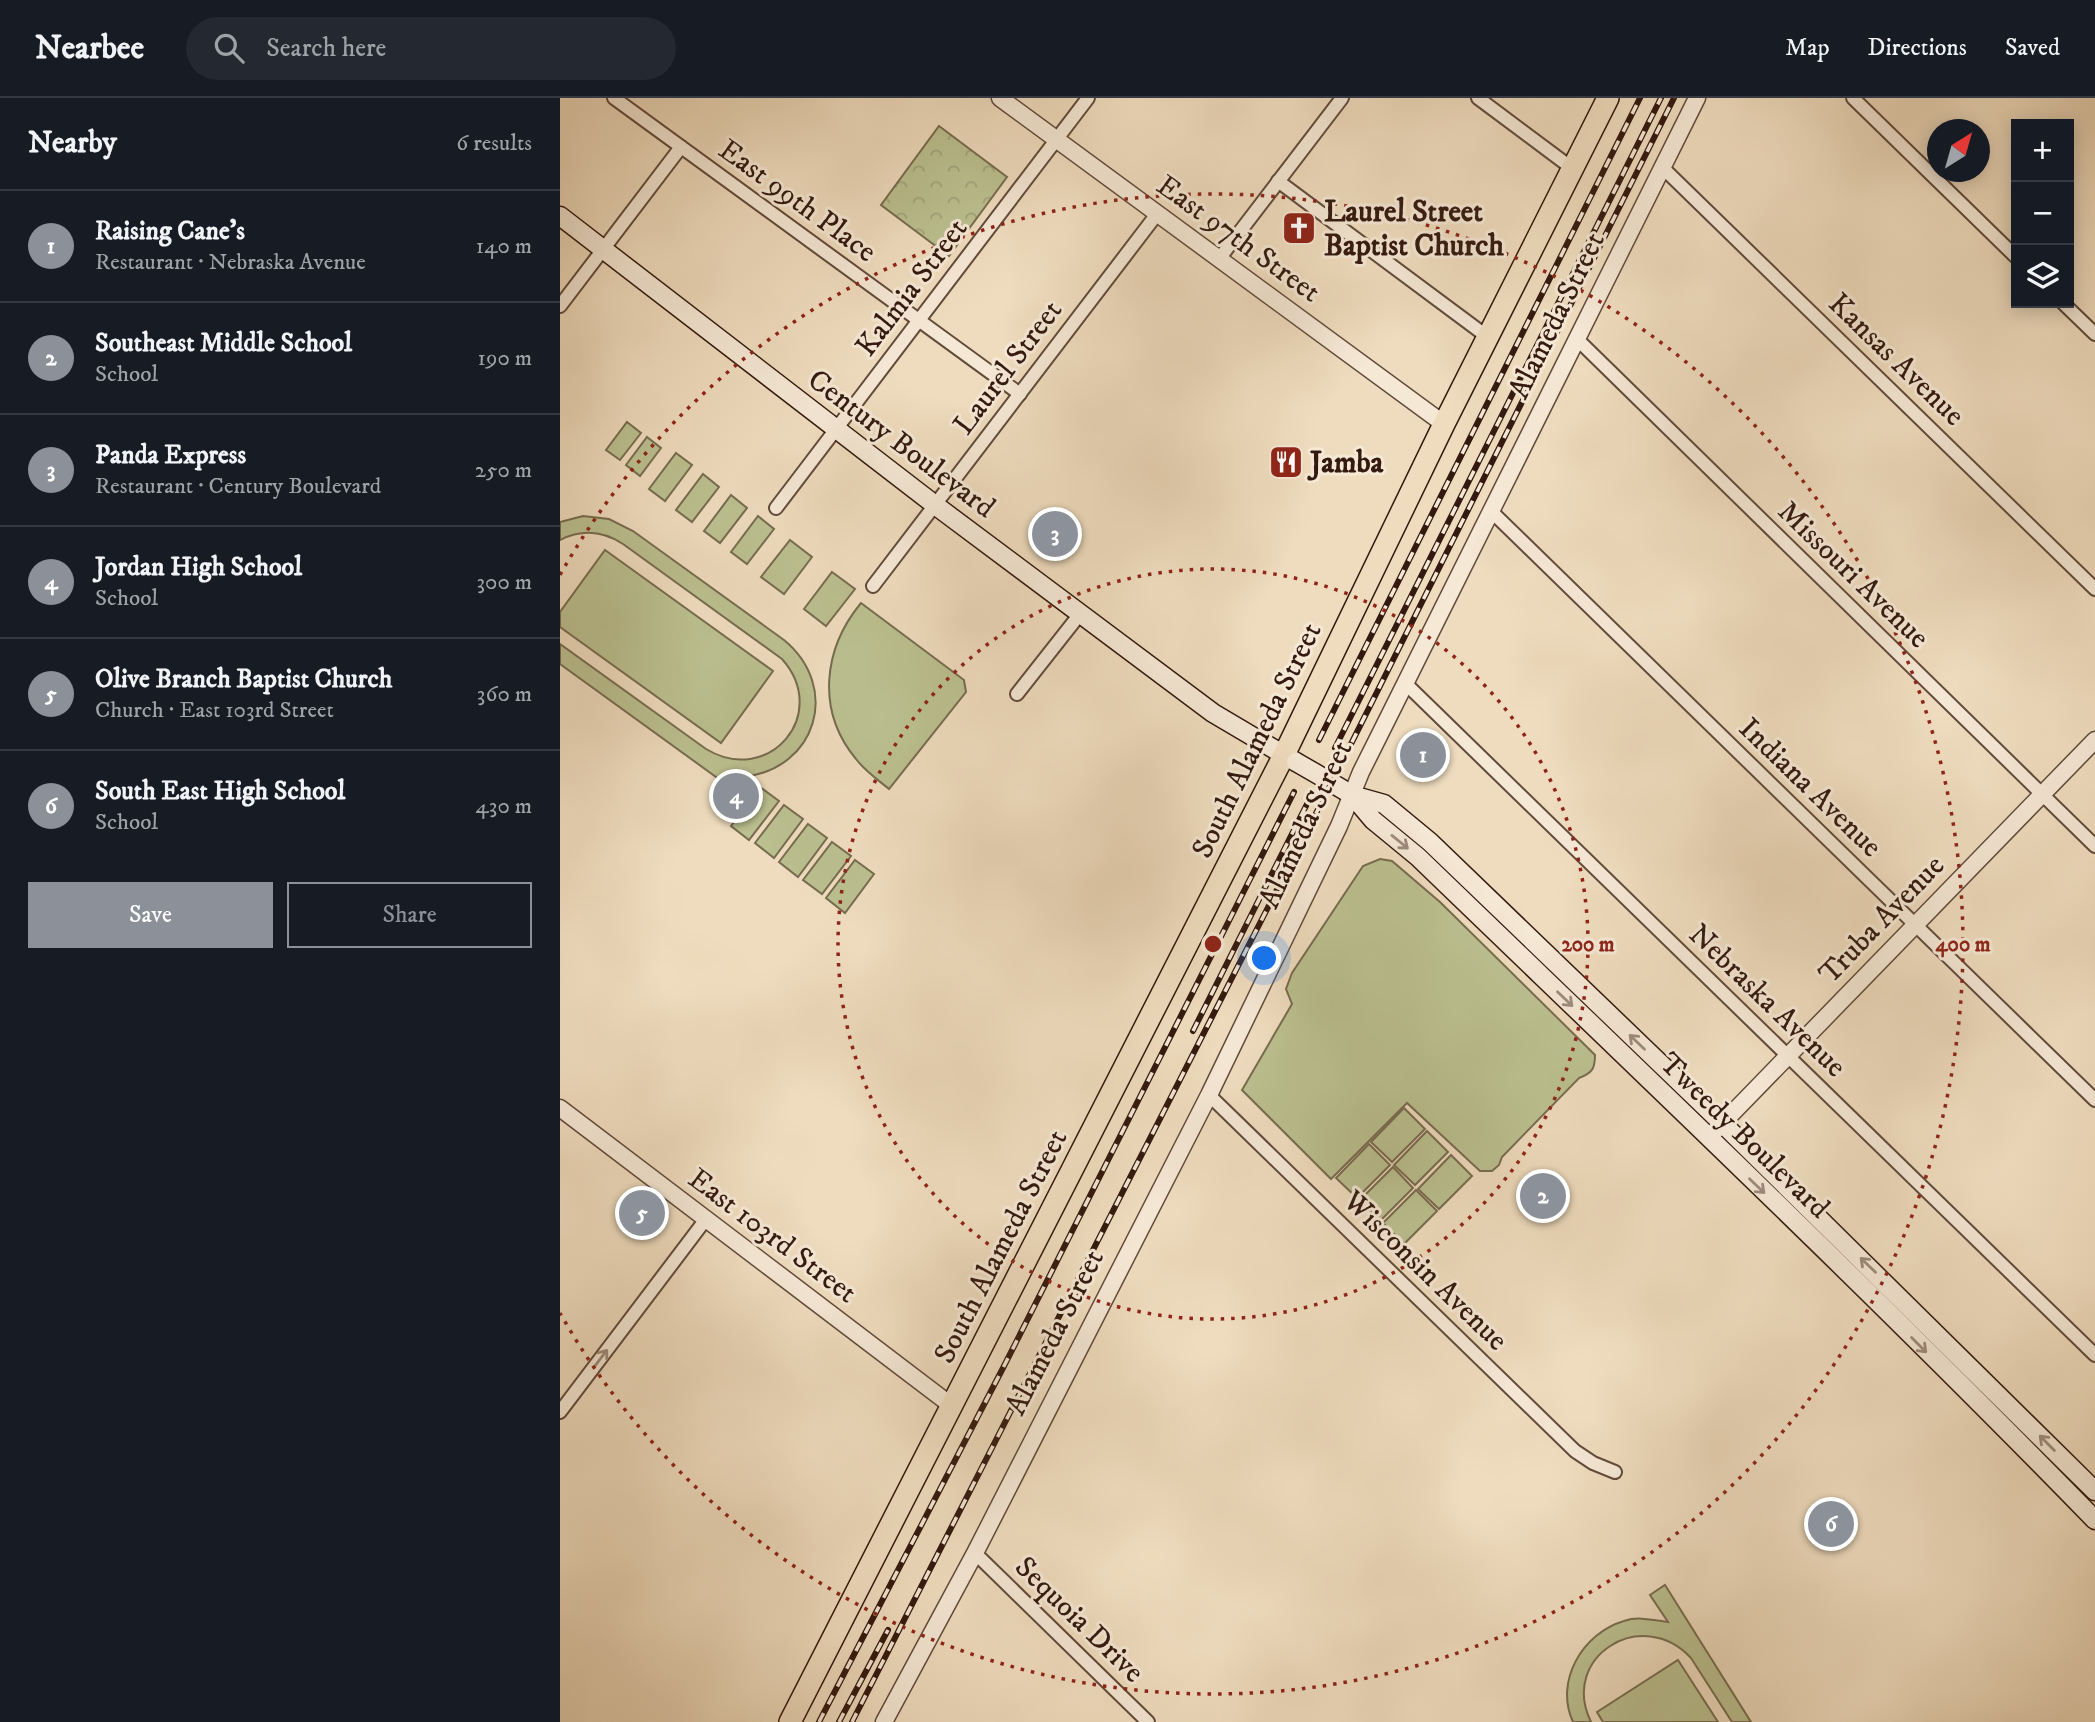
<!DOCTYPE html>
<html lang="en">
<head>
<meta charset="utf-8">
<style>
  body { margin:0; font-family:"IM FELL DW Pica",serif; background:#242831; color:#f1f3f6 }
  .controls { position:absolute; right:21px; top:21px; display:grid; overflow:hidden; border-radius:0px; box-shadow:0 4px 18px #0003 }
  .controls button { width:63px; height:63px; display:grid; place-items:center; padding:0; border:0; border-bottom:2px solid #363941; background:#171b24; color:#f1f3f6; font:35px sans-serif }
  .compass { position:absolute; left:1367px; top:21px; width:63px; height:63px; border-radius:50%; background:#171b24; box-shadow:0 4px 18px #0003; rotate:37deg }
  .you { position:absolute; left:705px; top:861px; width:24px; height:24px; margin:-18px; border:5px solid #fff; border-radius:50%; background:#1a73e8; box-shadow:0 0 0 10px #1a73e833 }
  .badge { display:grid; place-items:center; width:46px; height:46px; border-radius:50%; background:#8c9099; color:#fff; font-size:23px; font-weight:700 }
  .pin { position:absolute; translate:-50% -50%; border:4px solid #fff; box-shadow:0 2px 7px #0006 }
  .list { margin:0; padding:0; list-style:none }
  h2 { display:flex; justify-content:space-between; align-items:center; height:91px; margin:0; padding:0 28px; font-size:30px }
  h2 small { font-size:23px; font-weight:400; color:#9ea1a6 }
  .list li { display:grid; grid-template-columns:46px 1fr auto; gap:21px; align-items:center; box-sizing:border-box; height:112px; padding:0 28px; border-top:2px solid #363941 }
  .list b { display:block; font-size:26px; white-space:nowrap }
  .list p { margin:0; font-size:23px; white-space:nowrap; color:#9ea1a6 }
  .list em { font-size:23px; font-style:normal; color:#9ea1a6 }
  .actions { display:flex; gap:14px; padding:21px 28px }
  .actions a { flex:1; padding:16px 0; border:2px solid #8c9099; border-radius:0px; text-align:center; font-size:24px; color:#8c9099 }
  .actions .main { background:#8c9099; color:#fff }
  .icon { flex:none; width:38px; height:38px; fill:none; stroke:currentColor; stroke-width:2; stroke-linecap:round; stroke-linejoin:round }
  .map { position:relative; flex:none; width:1535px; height:1624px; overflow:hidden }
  header { display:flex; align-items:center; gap:42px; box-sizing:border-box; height:98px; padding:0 35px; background:#171b24; border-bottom:2px solid #363941 }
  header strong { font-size:33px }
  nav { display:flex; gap:38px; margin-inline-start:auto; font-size:24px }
  .search { width:490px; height:63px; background:#242831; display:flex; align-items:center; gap:18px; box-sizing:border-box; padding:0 24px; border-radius:38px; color:#9ea1a6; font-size:26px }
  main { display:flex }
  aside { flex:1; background:#171b24 }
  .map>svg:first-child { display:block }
  .park { fill:url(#park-crowns); stroke:#776c50; stroke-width:2 }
  .pitch { fill:#bbc090; stroke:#776c50; stroke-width:2 }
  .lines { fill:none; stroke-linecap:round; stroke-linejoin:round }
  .minor-casing { stroke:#624a3b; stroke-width:16 }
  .tertiary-casing { stroke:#624a3b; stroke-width:19 }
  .secondary-casing { stroke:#33190f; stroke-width:21 }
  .primary-casing { stroke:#33190f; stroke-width:24 }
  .minor { stroke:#f5e8d5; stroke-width:12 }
  .tertiary { stroke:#f5e8d5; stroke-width:16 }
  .secondary { stroke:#f5e8d5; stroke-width:18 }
  .primary { stroke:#efdcbe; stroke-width:21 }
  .rail-casing { stroke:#33190f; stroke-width:6 }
  .rail { stroke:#f5e8d5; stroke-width:3.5; stroke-dasharray:10; stroke-linecap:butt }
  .secondary-bridge-casing { stroke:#33190f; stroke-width:21; stroke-linecap:butt }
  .secondary-bridge { stroke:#f5e8d5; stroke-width:18 }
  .oneway { stroke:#9e8b7c }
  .ring { fill:none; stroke:#8f2418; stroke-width:3.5; stroke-dasharray:3.5 7 }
  .labels { text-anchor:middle; stroke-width:6; stroke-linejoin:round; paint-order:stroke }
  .street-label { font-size:30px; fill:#33190f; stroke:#f5e8d5 }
  .poi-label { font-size:30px; font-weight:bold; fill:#33190f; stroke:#f5e8d5; text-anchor:start }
  .centre { fill:#8f2418; stroke:#f5e8d5; stroke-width:3.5 }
  .ring-label { font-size:21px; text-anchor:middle; font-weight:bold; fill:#8f2418; stroke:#f5e8d5; stroke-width:6; stroke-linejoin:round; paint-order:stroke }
</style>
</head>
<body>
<header>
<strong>Nearbee</strong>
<div class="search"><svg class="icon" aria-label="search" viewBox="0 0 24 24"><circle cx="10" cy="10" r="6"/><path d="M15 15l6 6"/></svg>Search here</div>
<nav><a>Map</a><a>Directions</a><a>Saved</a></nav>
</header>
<main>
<aside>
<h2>Nearby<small>6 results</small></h2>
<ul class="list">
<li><span class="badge">1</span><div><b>Raising Cane's</b><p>Restaurant · Nebraska Avenue</p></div><em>140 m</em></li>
<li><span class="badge">2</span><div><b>Southeast Middle School</b><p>School</p></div><em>190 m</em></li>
<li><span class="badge">3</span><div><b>Panda Express</b><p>Restaurant · Century Boulevard</p></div><em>250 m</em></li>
<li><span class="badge">4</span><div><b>Jordan High School</b><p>School</p></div><em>300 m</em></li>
<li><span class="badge">5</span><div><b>Olive Branch Baptist Church</b><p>Church · East 103rd Street</p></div><em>360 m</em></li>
<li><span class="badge">6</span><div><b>South East High School</b><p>School</p></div><em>430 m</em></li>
</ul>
<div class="actions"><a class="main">Save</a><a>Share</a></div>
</aside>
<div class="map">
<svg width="1535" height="1624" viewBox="0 0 1535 1624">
  <defs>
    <pattern id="park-crowns" width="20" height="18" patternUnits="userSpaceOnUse" patternTransform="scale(1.75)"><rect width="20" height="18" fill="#bbc090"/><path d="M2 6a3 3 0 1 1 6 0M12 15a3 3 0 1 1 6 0" fill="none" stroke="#a1a47b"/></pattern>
  </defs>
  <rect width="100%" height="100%" fill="#efdcbe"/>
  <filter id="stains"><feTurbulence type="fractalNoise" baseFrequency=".00286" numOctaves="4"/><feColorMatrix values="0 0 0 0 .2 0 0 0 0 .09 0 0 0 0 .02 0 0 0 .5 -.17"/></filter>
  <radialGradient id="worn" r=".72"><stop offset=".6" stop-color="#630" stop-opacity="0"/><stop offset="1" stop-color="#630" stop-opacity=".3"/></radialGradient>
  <path class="park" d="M379,28l68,51 -58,79 -68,-51z"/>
  <g class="pitch">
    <path d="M67,324l14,11 -21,27 -14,-10z"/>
    <path d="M87,339l14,11 -21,28 -14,-11z"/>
    <path d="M116,355l16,12 -27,36 -16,-12z"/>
    <path d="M143,376l16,13 -27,35 -16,-12z"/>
    <path d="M171,397l16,13 -27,35 -16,-12z"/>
    <path d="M23,418l26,3 24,12 151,109c57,47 33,129 -41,137l-9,13 -174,-126v-20l146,105c63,38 125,-35 76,-90l-159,-115c-20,-13 -41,-15 -63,-4v-18z"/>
    <path d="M198,418l16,13 -27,35 -16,-12z"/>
    <path d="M230,442l22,17 -28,37 -23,-17z"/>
    <path d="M45,452l168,121 -52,72 -161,-116v-15z"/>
    <path d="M272,474l23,17 -29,37 -22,-17z"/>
    <path d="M301,505l103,77 2,12 -77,97c-12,-10 -24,-18 -33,-30 -40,-48 -33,-110 5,-156z"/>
    <path d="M200,689l19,14 -30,39 -18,-14z"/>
    <path d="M224,707l19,14 -29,39 -19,-15z"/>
    <path d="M248,726l19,14 -29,39 -19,-15z"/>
    <path d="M272,744l19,14 -29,38 -19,-14z"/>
    <path d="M820,761l12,2 48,41 155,153c0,14 -3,18 -16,23l-77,79 -3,8 -7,6h-12l-73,-68 -76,76 -89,-89 50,-86 -6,-15 6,-16 71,-107z"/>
    <path d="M295,762l19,14 -29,39 -19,-15z"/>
    <path d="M844,1010l21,21 -33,33 -21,-20z"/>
    <path d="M867,1033l21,21 -33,33 -21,-20z"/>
    <path d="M809,1046l21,21 -33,33 -21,-20z"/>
    <path d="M891,1057l21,21 -33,33 -21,-20z"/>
    <path d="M833,1069l20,21 -33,33 -20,-21z"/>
    <path d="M856,1092l21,21 -33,33 -21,-21z"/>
    <path d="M1105,1487l86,137h-19l-41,-64c-49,-53 -132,-1 -100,64h-18c-19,-41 10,-89 51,-101 14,-5 29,-1 44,1l-18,-27z"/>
    <path d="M1118,1562l40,62h-115l-6,-10z"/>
  </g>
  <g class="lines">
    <g class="minor-casing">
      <g id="minor">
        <path d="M54,0l406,296"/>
        <path d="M918,0l95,71"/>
        <path d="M1293,0l163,159"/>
        <path d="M1102,69l433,422"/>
        <path d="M718,83l211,157"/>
        <path d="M659,161l123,-161"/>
        <path d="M1503,205l32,31"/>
        <path d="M0,208l121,-159"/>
        <path d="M1017,241l518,507"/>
        <path d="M216,410l312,-410"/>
        <path d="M931,413l604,589"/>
        <path d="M313,488l284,-372"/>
        <path d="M845,585l690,672"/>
        <path d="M457,596l63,-80"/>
        <path d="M649,997l366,356 18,12 22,9"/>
        <path d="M0,1314l146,-193"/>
        <path d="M415,1455l173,169"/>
      </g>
    </g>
    <g class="tertiary-casing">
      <g id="tertiary">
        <path d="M440,0l444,326"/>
        <path d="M0,1010l392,298"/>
        <path d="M1154,1034l381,-392"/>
        <path d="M324,1624l91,-169 234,-458 130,-269 22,-54 20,-40 316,-634"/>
      </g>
    </g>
    <g class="secondary-casing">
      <g id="secondary">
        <path d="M0,118l375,289 278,208 83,49"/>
        <path d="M762,679l30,18 32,9 46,38 292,281 373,368"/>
        <path d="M792,697l21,25 45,37c227,219 457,437 677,663"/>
      </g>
    </g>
    <g class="primary-casing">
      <path id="primary" d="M230,1624l494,-967 160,-331 164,-326"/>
    </g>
    <use href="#minor" class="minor"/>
    <use href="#tertiary" class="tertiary"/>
    <use href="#secondary" class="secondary"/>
    <use href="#primary" class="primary"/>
    <g class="rail-casing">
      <g id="rail">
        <path d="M759,642l321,-642"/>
        <path d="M775,650l326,-650"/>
        <path d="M633,933l116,-231"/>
        <path d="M259,1624l184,-354 291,-576"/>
        <path d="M279,1624l49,-92"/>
        <path d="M292,1624l480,-940 342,-684"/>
      </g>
    </g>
    <use href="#rail" class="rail"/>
    <g class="secondary-bridge-casing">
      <path id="secondary-bridge" d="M736,664l26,15"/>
    </g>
    <use href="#secondary-bridge" class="secondary-bridge"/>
  </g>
  <defs><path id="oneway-shaft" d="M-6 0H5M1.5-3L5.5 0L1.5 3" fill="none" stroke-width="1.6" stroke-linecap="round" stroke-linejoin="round" transform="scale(1.75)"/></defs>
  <g class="oneway">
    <use href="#oneway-shaft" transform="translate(840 744) rotate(39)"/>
    <use href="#oneway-shaft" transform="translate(1005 901) rotate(44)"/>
    <use href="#oneway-shaft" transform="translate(1077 944) rotate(-136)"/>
    <use href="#oneway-shaft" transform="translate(1197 1088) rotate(44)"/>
    <use href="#oneway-shaft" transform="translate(1308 1167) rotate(-136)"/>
    <use href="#oneway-shaft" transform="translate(1359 1247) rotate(45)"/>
    <use href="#oneway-shaft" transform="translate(41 1260) rotate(-53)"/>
    <use href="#oneway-shaft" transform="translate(1487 1345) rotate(-135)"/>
  </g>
  <g class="ring">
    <circle cx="653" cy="846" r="375"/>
    <path d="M0 477A750 750 0 1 1 0 1215"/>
  </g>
  <defs>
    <g id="church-square" transform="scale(1.75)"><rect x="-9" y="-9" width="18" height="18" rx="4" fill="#8f2418" stroke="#f5e8d5"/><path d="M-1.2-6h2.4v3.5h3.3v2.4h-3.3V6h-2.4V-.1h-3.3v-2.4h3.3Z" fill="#fff"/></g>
    <g id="restaurant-square" transform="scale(1.75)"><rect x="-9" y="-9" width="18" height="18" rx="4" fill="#8f2418" stroke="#f5e8d5"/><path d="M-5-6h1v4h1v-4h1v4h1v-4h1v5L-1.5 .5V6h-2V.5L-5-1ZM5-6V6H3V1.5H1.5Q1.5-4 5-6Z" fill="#fff"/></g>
  </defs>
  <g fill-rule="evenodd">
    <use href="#church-square" x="739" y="130"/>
    <use href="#restaurant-square" x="726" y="364"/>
  </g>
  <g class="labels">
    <g class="street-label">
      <text transform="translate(238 102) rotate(36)" y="10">East 99th Place</text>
      <text transform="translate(679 140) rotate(36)" y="10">East 97th Street</text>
      <text transform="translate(351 189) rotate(-53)" y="10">Kalmia Street</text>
      <text transform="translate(996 217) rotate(-64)" y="10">Alameda Street</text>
      <text transform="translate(1337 261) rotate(44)" y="10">Kansas Avenue</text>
      <text transform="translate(447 269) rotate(-53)" y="10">Laurel Street</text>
      <text transform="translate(342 345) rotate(37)" y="10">Century Boulevard</text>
      <text transform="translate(1294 476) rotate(44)" y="10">Missouri Avenue</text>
      <text transform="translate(696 642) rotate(-64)" y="10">South Alameda Street</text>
      <text transform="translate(1251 689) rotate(44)" y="10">Indiana Avenue</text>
      <text transform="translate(745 726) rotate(-65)" y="10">Alameda Street</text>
      <text transform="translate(1321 821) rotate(-46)" y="10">Truba Avenue</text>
      <text transform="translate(1208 902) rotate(44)" y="10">Nebraska Avenue</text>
      <text transform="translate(1185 1037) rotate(44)" y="10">Tweedy Boulevard</text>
      <text transform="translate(213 1137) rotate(37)" y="10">East 103rd Street</text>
      <text transform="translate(440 1148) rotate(-63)" y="10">South Alameda Street</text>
      <text transform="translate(866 1172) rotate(44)" y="10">Wisconsin Avenue</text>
      <text transform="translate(494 1234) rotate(-63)" y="10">Alameda Street</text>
      <text transform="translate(520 1521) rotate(44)" y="10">Sequoia Drive</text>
    </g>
    <g class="poi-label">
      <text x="764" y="123">Laurel Street<tspan x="764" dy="34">Baptist Church</tspan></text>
      <text x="750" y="374">Jamba</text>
    </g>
  </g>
  <circle cx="653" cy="846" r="10" class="centre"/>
  <g class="ring-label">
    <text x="1028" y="853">200 m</text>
    <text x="1403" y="853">400 m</text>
  </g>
  <rect width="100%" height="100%" filter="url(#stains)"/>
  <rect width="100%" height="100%" fill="url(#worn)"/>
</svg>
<div class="controls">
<button>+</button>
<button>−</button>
<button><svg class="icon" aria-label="layers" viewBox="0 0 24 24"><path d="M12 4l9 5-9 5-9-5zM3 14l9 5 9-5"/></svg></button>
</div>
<svg class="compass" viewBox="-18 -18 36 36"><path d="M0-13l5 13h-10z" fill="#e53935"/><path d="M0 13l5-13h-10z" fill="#9ea1a6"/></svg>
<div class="you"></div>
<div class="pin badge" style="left:863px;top:657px">1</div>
<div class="pin badge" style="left:983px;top:1098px">2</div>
<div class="pin badge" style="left:495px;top:436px">3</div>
<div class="pin badge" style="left:176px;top:698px">4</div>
<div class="pin badge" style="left:82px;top:1115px">5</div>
<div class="pin badge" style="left:1271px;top:1426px">6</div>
</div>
</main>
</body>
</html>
